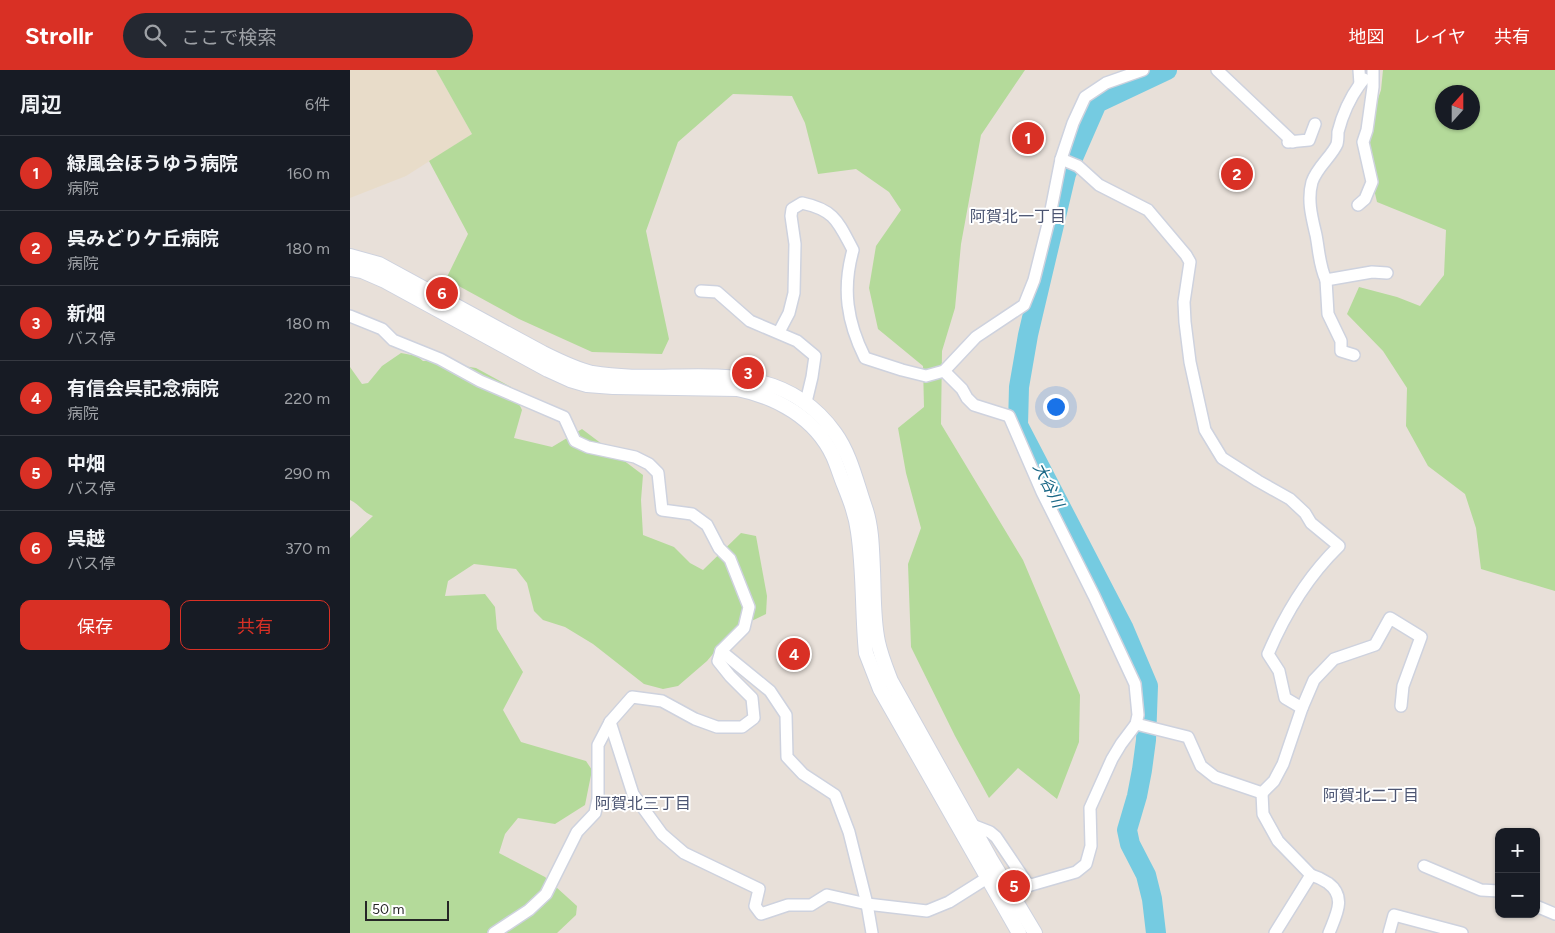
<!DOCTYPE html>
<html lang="ja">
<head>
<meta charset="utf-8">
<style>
  body { margin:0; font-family:Figtree,"Noto Sans JP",sans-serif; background:#242831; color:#f1f3f6 }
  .controls { position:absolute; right:15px; bottom:15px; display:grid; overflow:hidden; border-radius:10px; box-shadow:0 1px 4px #0004 }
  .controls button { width:45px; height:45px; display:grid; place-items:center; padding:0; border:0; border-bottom:1px solid #363941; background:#171b24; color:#f1f3f6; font:25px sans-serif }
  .compass { position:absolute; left:1085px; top:15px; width:45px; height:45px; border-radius:50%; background:#171b24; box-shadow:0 1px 4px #0004; rotate:21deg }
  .scale { position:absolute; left:15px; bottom:12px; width:84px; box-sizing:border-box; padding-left:5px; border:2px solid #262626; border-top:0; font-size:14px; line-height:18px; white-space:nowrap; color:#262626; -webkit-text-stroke:4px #fff; paint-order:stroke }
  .you { position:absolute; left:705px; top:336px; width:18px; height:18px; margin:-12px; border:4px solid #fff; border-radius:50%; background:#1a73e8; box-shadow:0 0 0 8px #1a73e833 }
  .badge { display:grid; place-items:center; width:32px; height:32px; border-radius:50%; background:#d93025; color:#fff; font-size:16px; font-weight:700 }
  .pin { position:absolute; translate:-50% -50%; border:2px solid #fff; box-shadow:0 1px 5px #0006 }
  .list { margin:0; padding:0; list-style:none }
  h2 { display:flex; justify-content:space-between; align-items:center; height:65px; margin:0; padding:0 20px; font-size:21px }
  h2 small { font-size:16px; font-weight:400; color:#9ea1a6 }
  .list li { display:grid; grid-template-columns:32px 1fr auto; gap:15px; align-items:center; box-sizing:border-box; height:75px; padding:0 20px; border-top:1px solid #363941 }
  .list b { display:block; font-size:19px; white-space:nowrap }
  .list p { margin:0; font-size:16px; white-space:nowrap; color:#9ea1a6 }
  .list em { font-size:16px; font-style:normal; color:#9ea1a6 }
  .actions { display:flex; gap:10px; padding:15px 20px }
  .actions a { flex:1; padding:11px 0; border:1px solid #d93025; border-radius:10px; text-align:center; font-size:18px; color:#d93025 }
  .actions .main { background:#d93025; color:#fff }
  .icon { flex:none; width:28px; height:28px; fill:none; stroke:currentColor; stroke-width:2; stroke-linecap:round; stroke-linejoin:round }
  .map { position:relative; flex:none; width:1205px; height:863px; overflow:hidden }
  header { display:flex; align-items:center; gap:30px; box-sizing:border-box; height:70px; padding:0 25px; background:#d93025; color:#fff }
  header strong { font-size:24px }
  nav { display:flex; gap:28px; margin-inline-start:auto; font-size:18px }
  .search { width:350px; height:45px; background:#242831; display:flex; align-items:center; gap:12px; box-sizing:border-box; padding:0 18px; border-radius:28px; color:#9ea1a6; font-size:19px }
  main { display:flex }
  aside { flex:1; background:#171b24 }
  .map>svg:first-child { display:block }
  .education { fill:#e8dcc9 }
  .green { fill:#b4da9a; fill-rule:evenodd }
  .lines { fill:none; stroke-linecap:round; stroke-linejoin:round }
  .river { stroke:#75cbe1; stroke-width:20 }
  .minor-casing { stroke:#ced2de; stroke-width:14 }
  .tertiary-casing { stroke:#ced2de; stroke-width:16 }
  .minor { stroke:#fff; stroke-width:11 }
  .tertiary { stroke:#fff; stroke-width:14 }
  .labels { text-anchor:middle; stroke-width:4; stroke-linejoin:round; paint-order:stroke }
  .neighbourhood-label { font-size:16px; fill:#4c5572; stroke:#fff }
  .water-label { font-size:16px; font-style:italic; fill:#1a6887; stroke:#fff }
</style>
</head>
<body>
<header>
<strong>Strollr</strong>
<div class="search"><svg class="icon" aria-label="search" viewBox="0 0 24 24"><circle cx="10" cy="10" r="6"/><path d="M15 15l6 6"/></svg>ここで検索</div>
<nav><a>地図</a><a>レイヤ</a><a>共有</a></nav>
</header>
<main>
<aside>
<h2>周辺<small>6件</small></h2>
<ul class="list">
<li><span class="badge">1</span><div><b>緑風会ほうゆう病院</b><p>病院</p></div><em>160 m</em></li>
<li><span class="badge">2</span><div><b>呉みどりケ丘病院</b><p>病院</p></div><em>180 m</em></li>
<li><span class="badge">3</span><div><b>新畑</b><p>バス停</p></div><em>180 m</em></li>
<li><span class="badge">4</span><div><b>有信会呉記念病院</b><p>病院</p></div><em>220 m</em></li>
<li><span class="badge">5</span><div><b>中畑</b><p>バス停</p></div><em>290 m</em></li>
<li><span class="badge">6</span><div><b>呉越</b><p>バス停</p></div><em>370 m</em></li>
</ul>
<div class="actions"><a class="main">保存</a><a>共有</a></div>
</aside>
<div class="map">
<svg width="1205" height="863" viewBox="0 0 1205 863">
  <rect width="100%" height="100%" fill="#e8e0d9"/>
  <path class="education" d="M0,0h86l36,64 -66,42 -56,22z"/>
  <g class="green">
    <path d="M86,0h589l-44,65 -20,109 -6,64 -13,43 -1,73 82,136 57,135 -1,47 -22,57 -39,-31 -29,30 -34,-62 -44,-89 -3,-83 13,-36 -15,-55 -8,-45 26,-21 -1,-41 -45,-37 -9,-41 7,-42 25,-36 -12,-18 -33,-23 -38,5 -13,-51 -13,-27 -59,-2 -55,48 -32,89 23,108 -7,15 -70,-2 -73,-33 -73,-40 22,-45 -39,-73 43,-27z"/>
    <path d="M1033,0h172v521l-74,-22 -5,-41 -11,-34 -37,-28 -22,-40 1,-38 -24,-37 -36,-37 12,-27 38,10 23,9 24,-31 2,-45 -69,-28 -14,-60 18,-52zM1092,22h30v30h-30z"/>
    <path d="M51,283l16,3 6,5h10l43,7 35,19 11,23 -8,28 38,9 30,-18 61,46 -2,25 2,35 31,12 16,16 13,7 38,-37 15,3 11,60 -1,18 -33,16 -26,31 -29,25 -15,3 -19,-5 -51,-40 -28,-17 -22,-7 -9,-9 -7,-28 -11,-14 -42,-5 -26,17 -3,15 40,-2 10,13 2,22 26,43 -20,38 18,32 65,19 6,9 -7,35 -30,19 -37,-6 -13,16 -6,19 46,24 32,29 -1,9 -19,18h-207v-395l23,-22c-9,-3 -14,-12 -23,-16v-133l12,17 6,-1 14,-17z"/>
  </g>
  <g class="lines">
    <path class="river" d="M806,863l-4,-34 -6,-24 -16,-31 -3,-14 10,-34 5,-26 4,-30 2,-54 -25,-59 -105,-202 1,-38 9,-52 38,-161 31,-71 70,-33"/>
    <g class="minor-casing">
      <g id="minor">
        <path d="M867,0l76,72"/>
        <path d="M1009,0l1,14 4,-5"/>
        <path d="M1010,14c-10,14 -18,32 -22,48 0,4 0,8 -1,12 -5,12 -20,23 -25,38 -5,18 0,36 4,53 3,15 3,30 10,45l46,-8 15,1"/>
        <path d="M938,72l21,-2 6,-16"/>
        <path d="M711,89l17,7 21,19 49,25 38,45 4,7 -6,40 1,20 5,40 15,68 17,28 36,23 32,18 15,14 6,10 28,23c-32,31 -54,68 -71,108l11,17 6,27 17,10"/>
        <path d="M1008,135l7,-6 7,-17 -9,-40 4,-12 6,-43v-17"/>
        <path d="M976,210l2,34 13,27v10l13,4"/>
        <path d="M351,221l16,1 33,29 47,20 18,15 -3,21 -6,25"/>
        <path d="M0,246l32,13 11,11 47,19 40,22 84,36 11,24 13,6 47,10 14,7 9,9 4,37 30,4 15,11 12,23 11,11 19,48 -5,21 -23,23 -3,10 12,15 22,22 2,20 -12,9h-25l-22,-8 -33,-18 -30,-4 -22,25 -12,23v54l-3,14 -18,19 -31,62 -17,16 -35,23"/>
        <path d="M429,262l10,-19 5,-20 1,-49 -4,-28 1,-7 10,-6c33,7 36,19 51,47 -11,39 -6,72 12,108l37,12 24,6 18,-5 32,-34 48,-32 10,-25 15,-60 12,-61 12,-36 12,-26 21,-14 37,-13"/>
        <path d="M594,301l18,18 5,9 7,7 35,11 33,76 52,104 41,88 3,31 -2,9 -15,20 -9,15 -22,49 1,38 -5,18 -10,8 -45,13 -4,-2 -31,-46 -6,-5 -18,-7"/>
        <path d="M371,581l49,40 16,24 1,42 16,17 32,21 14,37 18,72 5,29"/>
        <path d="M260,652l23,72 29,40 22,19 75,36 -4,17 6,8 27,-9h23l16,-10 40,9 60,7 22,-9 38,-24"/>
        <path d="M786,654l52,13 13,29 14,11 47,16"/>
        <path d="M912,723l12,-12 9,-17 19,-56 12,-28 20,-21 41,-14 15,-27 31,19 -18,49 -2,20"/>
        <path d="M912,723l1,21 15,27 33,34 -36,58"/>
        <path d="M1074,796l57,24 18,1"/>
        <path d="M961,805c7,2 11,4 17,8 19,14 8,32 1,50"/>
        <path d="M1186,836l19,8"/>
        <path d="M1039,863l5,-18 68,18"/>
      </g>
    </g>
    <g class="tertiary-casing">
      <g id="tertiary">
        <path d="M0,186l29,8 164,89c16,8 32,16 49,20 85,15 182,-25 243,60 16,22 22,52 31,77 6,19 6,40 7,60 1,23 0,49 5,72 3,14 8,26 13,39l99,177 45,75"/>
        <path d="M0,199l12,2 23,10 163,89 22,10 17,5 26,2 124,2c40,8 78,29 96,67 4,9 7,19 11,29 6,15 12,30 14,47 6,40 4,81 8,121l14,36 139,244"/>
      </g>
    </g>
    <use href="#minor" class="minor"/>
    <use href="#tertiary" class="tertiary"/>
  </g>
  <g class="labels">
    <g class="neighbourhood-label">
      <text x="668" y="152">阿賀北一丁目</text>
      <text x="1021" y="731">阿賀北二丁目</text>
      <text x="293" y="739">阿賀北三丁目</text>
    </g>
    <g class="water-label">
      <text transform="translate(699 415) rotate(63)" y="6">大谷川</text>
    </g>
  </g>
</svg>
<div class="controls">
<button>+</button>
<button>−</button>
</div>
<svg class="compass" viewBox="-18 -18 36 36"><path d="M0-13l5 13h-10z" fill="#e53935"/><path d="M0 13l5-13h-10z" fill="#9ea1a6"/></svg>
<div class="scale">50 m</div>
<div class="you"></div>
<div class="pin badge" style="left:678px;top:68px">1</div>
<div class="pin badge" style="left:887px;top:104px">2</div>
<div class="pin badge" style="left:398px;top:303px">3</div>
<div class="pin badge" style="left:444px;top:584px">4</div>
<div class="pin badge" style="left:664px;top:816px">5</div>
<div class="pin badge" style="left:92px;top:223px">6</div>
</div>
</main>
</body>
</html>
